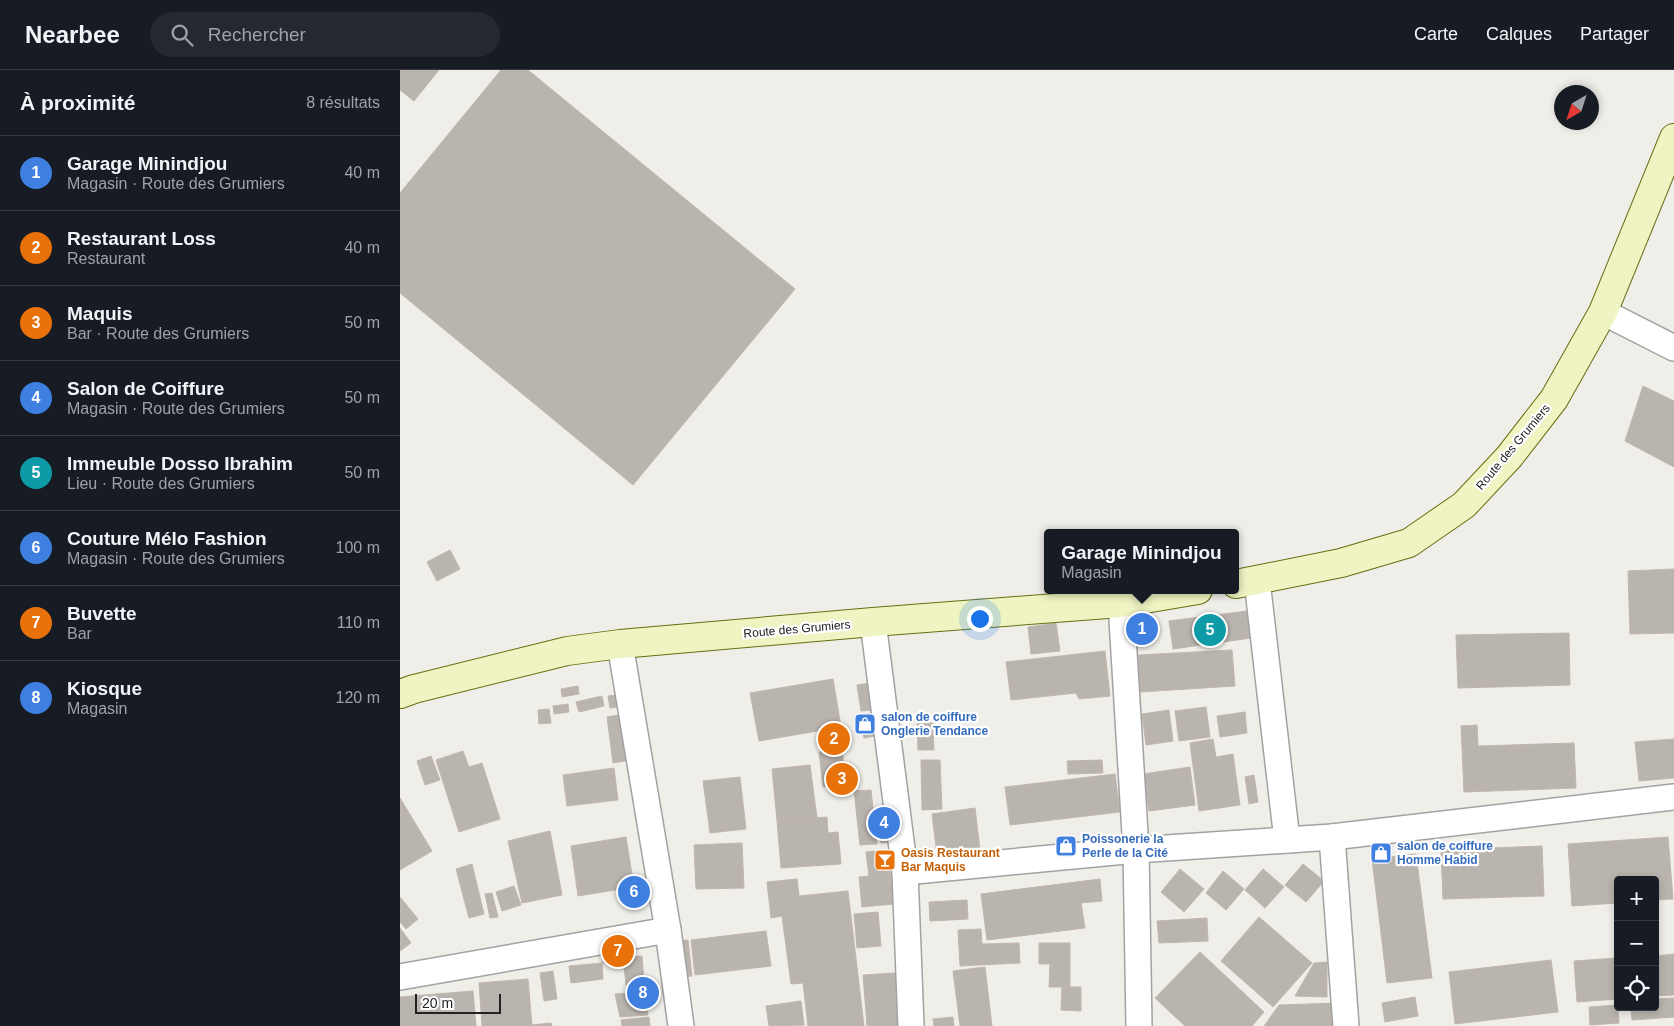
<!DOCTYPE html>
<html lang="fr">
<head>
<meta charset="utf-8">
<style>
  body { margin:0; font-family:Arial,sans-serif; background:#242831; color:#f1f3f6 }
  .controls { position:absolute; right:15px; bottom:15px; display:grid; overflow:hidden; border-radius:5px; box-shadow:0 2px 8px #0003 }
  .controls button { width:45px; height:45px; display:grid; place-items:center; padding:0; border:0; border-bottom:1px solid #363941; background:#171b24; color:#f1f3f6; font:25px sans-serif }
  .compass { position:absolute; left:1154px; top:15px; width:45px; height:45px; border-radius:50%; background:#171b24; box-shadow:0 2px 8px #0003; rotate:219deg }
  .scale { position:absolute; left:15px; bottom:12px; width:86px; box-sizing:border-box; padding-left:5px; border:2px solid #212121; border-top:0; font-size:14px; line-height:18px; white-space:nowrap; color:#212121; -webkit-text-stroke:4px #fff; paint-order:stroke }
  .you { position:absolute; left:579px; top:548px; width:18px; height:18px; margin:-12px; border:4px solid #fff; border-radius:50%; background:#1a73e8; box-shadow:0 0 0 8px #1a73e833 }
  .badge { display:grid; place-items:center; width:32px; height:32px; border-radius:50%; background:#0f766e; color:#fff; font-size:16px; font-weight:700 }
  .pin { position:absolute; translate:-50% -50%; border:2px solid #fff; box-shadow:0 1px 5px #0006 }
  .popup { position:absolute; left:644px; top:459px; width:195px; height:65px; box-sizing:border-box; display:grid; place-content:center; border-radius:5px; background:#171b24; filter:drop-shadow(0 1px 4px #0005); font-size:16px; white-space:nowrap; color:#9ea1a6 }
  .popup b { font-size:19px; color:#f1f3f6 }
  .popup::after { content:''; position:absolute; left:50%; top:100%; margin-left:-10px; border:10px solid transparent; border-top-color:#171b24 }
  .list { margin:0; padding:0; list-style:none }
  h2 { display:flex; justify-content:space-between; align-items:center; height:65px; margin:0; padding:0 20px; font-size:21px }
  h2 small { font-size:16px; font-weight:400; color:#9ea1a6 }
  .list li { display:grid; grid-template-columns:32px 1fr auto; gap:15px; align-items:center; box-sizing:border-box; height:75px; padding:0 20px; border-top:1px solid #363941 }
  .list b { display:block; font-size:19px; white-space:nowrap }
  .list p { margin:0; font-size:16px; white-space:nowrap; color:#9ea1a6 }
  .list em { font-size:16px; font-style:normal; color:#9ea1a6 }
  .icon { flex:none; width:28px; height:28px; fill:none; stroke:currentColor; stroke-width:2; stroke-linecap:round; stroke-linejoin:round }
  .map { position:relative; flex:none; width:1274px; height:956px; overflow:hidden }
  header { display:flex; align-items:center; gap:30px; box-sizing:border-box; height:70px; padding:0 25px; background:#171b24; border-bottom:1px solid #363941 }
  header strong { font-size:24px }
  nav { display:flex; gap:28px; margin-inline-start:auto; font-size:18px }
  .search { width:350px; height:45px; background:#242831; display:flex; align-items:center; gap:12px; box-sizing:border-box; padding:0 18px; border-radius:28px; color:#9ea1a6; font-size:19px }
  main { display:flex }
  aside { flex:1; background:#171b24 }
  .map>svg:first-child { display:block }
  .building { fill:#bab4ae; stroke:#c1b6ac }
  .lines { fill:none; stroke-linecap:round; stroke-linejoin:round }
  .minor-casing { stroke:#a2a2a2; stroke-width:28 }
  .secondary-casing { stroke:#637010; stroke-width:30 }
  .minor { stroke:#fff; stroke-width:25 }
  .secondary { stroke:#f0f4c3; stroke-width:28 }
  .labels { text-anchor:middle; stroke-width:4.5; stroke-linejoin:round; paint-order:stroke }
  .street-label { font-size:12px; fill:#212121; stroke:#fff }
  .shop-label { font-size:12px; font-weight:bold; fill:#366cbe; stroke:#fff; text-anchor:start }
  .food-label { font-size:12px; font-weight:bold; fill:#c56008; stroke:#fff; text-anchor:start }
</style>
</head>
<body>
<header>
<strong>Nearbee</strong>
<div class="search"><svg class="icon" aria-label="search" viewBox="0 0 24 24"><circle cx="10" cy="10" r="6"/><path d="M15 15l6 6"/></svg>Rechercher</div>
<nav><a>Carte</a><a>Calques</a><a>Partager</a></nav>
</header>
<main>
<aside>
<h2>À proximité<small>8 résultats</small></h2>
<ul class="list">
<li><span class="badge" style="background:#3f7fe0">1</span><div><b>Garage Minindjou</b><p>Magasin · Route des Grumiers</p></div><em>40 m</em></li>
<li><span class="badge" style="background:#e8710a">2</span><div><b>Restaurant Loss</b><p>Restaurant</p></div><em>40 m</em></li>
<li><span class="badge" style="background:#e8710a">3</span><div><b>Maquis</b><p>Bar · Route des Grumiers</p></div><em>50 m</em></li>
<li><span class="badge" style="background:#3f7fe0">4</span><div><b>Salon de Coiffure</b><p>Magasin · Route des Grumiers</p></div><em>50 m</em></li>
<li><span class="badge" style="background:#0f9aa8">5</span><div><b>Immeuble Dosso Ibrahim</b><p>Lieu · Route des Grumiers</p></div><em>50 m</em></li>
<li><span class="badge" style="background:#3f7fe0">6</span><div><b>Couture Mélo Fashion</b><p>Magasin · Route des Grumiers</p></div><em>100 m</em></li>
<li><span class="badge" style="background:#e8710a">7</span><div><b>Buvette</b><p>Bar</p></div><em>110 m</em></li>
<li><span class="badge" style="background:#3f7fe0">8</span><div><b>Kiosque</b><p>Magasin</p></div><em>120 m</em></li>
</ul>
</aside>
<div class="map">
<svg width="1274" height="956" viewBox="0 0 1274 956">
  <rect width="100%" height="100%" fill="#f0eee9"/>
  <g class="building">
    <path d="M0,0h39l-25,31 -14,-11z"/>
    <path d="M101,0h27l267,219 -162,196 -233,-192v-100z"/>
    <path d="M1243,316l31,15v66l-49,-26z"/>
    <path d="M50,480l10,19 -23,12 -10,-19z"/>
    <path d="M1274,499v64l-44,1 -2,-63z"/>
    <path d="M847,541l4,27 -78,11 -4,-28z"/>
    <path d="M656,553l4,28 -29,3 -3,-27z"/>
    <path d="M1169,563l1,52 -112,3 -2,-53z"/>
    <path d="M832,580l3,36 -95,6 -2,-37z"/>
    <path d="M705,581l5,45 -31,3 -3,-6 -65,7 -5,-38z"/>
    <path d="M433,609l8,48 -82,14 -9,-48z"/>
    <path d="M470,613l4,27 -13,1 -4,-26z"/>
    <path d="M178,616l1,8 -17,3 -1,-8z"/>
    <path d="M226,624l2,12 -18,2 -2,-12z"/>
    <path d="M202,626l2,10 -25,6 -3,-10z"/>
    <path d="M168,634l1,8 -15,2 -1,-8z"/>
    <path d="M806,637l4,30 -31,4 -4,-30z"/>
    <path d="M149,639l2,14 -12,1 -1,-14z"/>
    <path d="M769,640l4,31 -27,4 -4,-31z"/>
    <path d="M845,642l2,21 -27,4 -3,-21z"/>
    <path d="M471,643l4,23 -11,2 -5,-23z"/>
    <path d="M225,644l6,46 -18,3 -6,-46z"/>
    <path d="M517,653h16l1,27h-16z"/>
    <path d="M1077,655l1,21 96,-3 2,45 -112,4 -3,-66z"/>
    <path d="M813,669l3,18 17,-3 7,51 -41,6 -9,-68z"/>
    <path d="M1274,669v39l-35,3 -4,-39z"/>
    <path d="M442,679l4,35 -23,3 -4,-35z"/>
    <path d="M63,681l6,16 13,-4 18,56 -41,13 -23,-72z"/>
    <path d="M31,686l9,24 -15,5 -8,-24z"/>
    <path d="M521,690h19l2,49 -20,1z"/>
    <path d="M702,690l1,13 -35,1 -1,-13z"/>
    <path d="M410,695l7,53 -40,3 -5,-52z"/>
    <path d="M790,697l5,38 -46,6 -6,-37z"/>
    <path d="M214,698l4,32 -51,6 -4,-31z"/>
    <path d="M715,704l5,38 -110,13 -5,-38z"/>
    <path d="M854,705l4,27 -9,2 -4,-27z"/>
    <path d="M340,707l6,52 -36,4 -7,-52z"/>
    <path d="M471,720l6,54 -17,1 -6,-54z"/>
    <path d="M0,728l32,53 -32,19z"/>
    <path d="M575,738l5,42 -43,5 -5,-41z"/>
    <path d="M488,746l3,26 -10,1 -3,-26z"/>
    <path d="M427,747l1,16 10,-1 3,32 -60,4 -4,-47z"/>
    <path d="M150,761l12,64 -40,8 -14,-62z"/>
    <path d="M226,767l8,50 -56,9 -7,-50z"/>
    <path d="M1268,767l5,62 -18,1v-20h-37v23l-46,3 -4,-62z"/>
    <path d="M342,773l2,45 -48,1 -2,-44z"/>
    <path d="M1142,776l2,50 -101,3 -2,-49z"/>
    <path d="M488,780l6,54 -32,3 -3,-30 10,-1 -3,-24z"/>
    <path d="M1016,784l16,124 -45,5 -15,-124z"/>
    <path d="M72,794l12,50 -15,4 -13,-49z"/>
    <path d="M903,794l21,17 -18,21 -21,-17z"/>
    <path d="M780,799l24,20 -20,23 -23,-20z"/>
    <path d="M863,799l21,18 -19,21 -20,-18z"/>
    <path d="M823,801l21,18 -18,21 -20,-17z"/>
    <path d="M397,809l2,17 49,-5 16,135h-56l-5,-43 -12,1 -9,-68 -11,2 -4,-36z"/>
    <path d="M700,809l2,22 -21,2 4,25 -98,12 -6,-46z"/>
    <path d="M114,816l7,19 -19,6 -6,-19z"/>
    <path d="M235,818l2,6 -16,2 -1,-5z"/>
    <path d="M92,823l6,24 -8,1 -5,-24z"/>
    <path d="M0,827l18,22 -12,10 -6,-7z"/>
    <path d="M567,830l1,19 -38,2 -1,-19z"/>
    <path d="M478,842l3,34 -24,2 -3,-34z"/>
    <path d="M859,847l53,46 -39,44 -52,-46z"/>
    <path d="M807,848l1,23 -49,2 -2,-22z"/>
    <path d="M0,858l11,15 -11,8z"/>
    <path d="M581,859l1,15 37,-1 1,20 -60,3 -2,-36z"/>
    <path d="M366,861l5,35 -76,9 -4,-35z"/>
    <path d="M288,870l4,36 -10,1 -4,-36z"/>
    <path d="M639,873h31v44h-21l1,-23h-11z"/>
    <path d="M219,880l2,11 -18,2 -1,-11z"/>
    <path d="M800,882l64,60 -12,14h-67l-30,-28z"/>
    <path d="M1274,884v41l-19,1v-40z"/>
    <path d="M242,886l2,27 -18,2 -3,-28z"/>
    <path d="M1218,888v41l-41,3 -3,-41z"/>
    <path d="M1151,890l7,52 -103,12 -6,-52z"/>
    <path d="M927,892v35l-32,-1 19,-33z"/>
    <path d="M202,893l1,16 -32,4 -2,-17z"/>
    <path d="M585,897l7,59h-32l-7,-55z"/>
    <path d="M153,901l4,28 -13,2 -4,-28z"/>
    <path d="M495,903l4,53h-32l-4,-51z"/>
    <path d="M128,909l4,46 19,-2 1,3h-70l-3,-43z"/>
    <path d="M662,917h19v24l-20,-1z"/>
    <path d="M73,921l3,35h-76v-29z"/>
    <path d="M244,922l4,23 -28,2 -5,-23z"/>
    <path d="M1015,927l3,19 -33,6 -3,-19z"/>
    <path d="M1274,928v19l-42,3 -1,-13h24v-8z"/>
    <path d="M401,931l3,24 -35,1 -3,-20z"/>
    <path d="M936,933l2,23h-74l15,-21z"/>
    <path d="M1218,935l1,18 -29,2 -1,-18z"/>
    <path d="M249,947l1,9h-28l-1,-6z"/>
    <path d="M553,947l1,9h-20l-1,-7z"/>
  </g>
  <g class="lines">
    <g class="minor-casing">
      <g id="minor">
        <path d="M1203,242l71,36"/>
        <path d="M857,511l30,259"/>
        <path d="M721,533l15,247 3,176"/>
        <path d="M473,552l32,250 6,154"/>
        <path d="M220,574l48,286 13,96"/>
        <path d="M932,767l14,189"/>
        <path d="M505,802l231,-22 196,-13 342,-40"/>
        <path d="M0,907l268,-47"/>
      </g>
    </g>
    <g class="secondary-casing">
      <g id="secondary">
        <path d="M836,514l105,-21 68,-20 55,-38 45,-48 45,-58 49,-87 71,-174"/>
        <path d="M0,624l14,-5 153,-38 53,-7 253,-22 248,-19 77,-13"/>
      </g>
    </g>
    <use href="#minor" class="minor"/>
    <use href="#secondary" class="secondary"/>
  </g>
  <defs>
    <g id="shop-square" transform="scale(1.125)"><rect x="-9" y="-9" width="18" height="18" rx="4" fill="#3f7fe0" stroke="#fff"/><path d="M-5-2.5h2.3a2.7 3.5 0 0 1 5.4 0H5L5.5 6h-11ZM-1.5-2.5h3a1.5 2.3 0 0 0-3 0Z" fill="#fff"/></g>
    <g id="bar-square" transform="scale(1.125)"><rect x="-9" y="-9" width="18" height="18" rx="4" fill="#e8710a" stroke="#fff"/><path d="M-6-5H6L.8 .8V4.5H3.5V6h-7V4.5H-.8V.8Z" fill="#fff"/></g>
  </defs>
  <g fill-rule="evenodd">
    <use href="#shop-square" x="465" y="654"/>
    <use href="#shop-square" x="666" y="776"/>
    <use href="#shop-square" x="981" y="783"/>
    <use href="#bar-square" x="485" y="790"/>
  </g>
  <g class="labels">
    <g class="street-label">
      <text transform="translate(1113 377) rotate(-50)" y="4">Route des Grumiers</text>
      <text transform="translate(397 559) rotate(-5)" y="4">Route des Grumiers</text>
    </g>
    <g class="shop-label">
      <text x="481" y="651">salon de coiffure<tspan x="481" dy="14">Onglerie Tendance</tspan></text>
      <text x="682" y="773">Poissonerie la<tspan x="682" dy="14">Perle de la Cité</tspan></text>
      <text x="997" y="780">salon de coiffure<tspan x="997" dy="14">Homme Habid</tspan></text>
    </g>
    <g class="food-label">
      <text x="501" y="787">Oasis Restaurant<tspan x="501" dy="14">Bar Maquis</tspan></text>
    </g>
  </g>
</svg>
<div class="controls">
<button>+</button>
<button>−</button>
<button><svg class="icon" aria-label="locate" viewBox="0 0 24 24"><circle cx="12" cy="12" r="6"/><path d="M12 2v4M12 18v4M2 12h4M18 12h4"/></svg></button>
</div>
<svg class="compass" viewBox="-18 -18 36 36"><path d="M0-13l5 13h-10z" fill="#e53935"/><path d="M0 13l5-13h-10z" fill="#9ea1a6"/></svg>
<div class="scale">20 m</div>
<div class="you"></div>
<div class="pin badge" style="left:742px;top:559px;background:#3f7fe0">1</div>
<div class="popup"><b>Garage Minindjou</b>Magasin</div>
<div class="pin badge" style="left:434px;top:669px;background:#e8710a">2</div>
<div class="pin badge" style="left:442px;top:709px;background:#e8710a">3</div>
<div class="pin badge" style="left:484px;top:753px;background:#3f7fe0">4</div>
<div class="pin badge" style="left:810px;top:560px;background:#0f9aa8">5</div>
<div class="pin badge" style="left:234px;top:822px;background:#3f7fe0">6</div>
<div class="pin badge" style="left:218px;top:881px;background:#e8710a">7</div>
<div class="pin badge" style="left:243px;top:923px;background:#3f7fe0">8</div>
</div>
</main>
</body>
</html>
